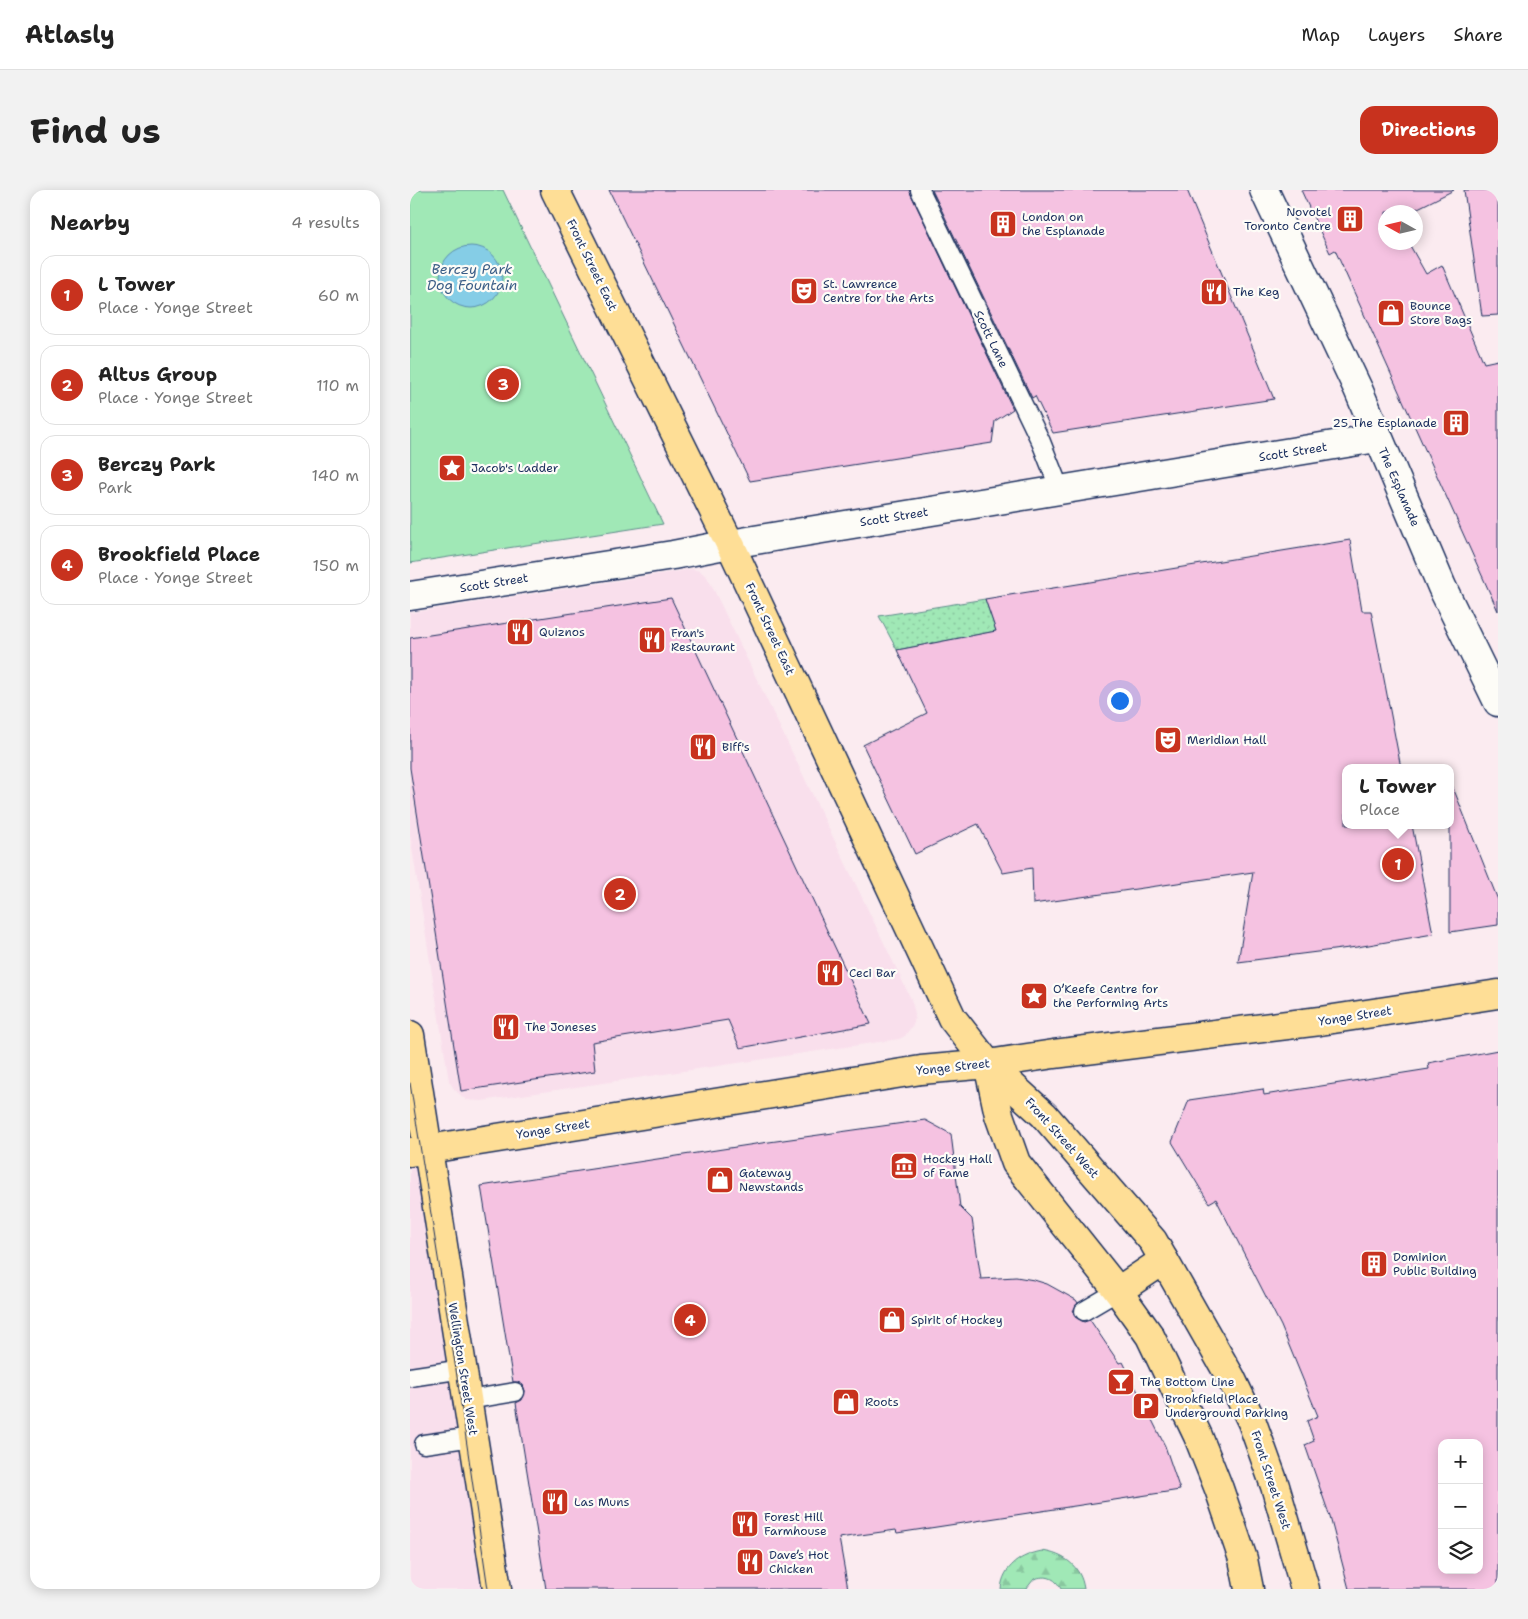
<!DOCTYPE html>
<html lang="en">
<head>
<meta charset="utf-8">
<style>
  body { margin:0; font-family:"Shantell Sans",sans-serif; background:#f2f2f2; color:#222 }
  .controls { position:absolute; right:15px; bottom:15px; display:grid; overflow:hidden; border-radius:10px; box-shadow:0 2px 12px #0003 }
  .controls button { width:45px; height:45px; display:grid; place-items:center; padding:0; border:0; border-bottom:1px solid #e0e0e0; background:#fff; color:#222; font:25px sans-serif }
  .compass { position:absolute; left:968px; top:15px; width:45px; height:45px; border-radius:50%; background:#fff; box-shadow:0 2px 12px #0003; rotate:278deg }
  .you { position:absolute; left:709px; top:510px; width:18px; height:18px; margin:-12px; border:4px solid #fff; border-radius:50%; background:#1a73e8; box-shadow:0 0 0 8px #1a73e833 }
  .badge { display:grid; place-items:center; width:32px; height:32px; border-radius:50%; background:#c8321e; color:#fff; font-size:16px; font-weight:700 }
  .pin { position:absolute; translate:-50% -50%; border:2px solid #fff; box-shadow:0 1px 5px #0006 }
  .popup { position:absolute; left:932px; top:574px; width:112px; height:65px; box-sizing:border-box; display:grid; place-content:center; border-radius:10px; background:#fff; filter:drop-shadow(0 1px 4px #0005); font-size:16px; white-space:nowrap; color:#767676 }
  .popup b { font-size:19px; color:#222 }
  .popup::after { content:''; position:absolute; left:50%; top:100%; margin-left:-10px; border:10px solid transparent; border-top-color:#fff }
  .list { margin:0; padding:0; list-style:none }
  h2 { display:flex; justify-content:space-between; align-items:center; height:65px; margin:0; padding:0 20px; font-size:21px }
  h2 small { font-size:16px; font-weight:400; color:#767676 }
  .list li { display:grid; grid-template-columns:32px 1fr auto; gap:15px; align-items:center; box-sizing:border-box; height:80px; margin:0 10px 10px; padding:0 10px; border:1px solid #e0e0e0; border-radius:15px }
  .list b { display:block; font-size:19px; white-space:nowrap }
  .list p { margin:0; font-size:16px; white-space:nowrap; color:#767676 }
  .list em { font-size:16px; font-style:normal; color:#767676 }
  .icon { flex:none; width:28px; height:28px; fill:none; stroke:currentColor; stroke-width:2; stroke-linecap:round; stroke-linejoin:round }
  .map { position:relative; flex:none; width:1088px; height:1399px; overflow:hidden; border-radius:15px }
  header { display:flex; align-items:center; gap:30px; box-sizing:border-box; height:70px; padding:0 25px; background:#fff; border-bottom:1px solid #e0e0e0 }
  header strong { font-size:24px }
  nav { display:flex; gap:28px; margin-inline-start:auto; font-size:18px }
  .intro { display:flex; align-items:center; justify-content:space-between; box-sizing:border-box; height:120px; padding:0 30px }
  h1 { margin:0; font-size:35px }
  .button { padding:12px 22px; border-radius:15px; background:#c8321e; color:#fff; font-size:18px; font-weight:700 }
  main { display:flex; gap:30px; padding:0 30px }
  aside { flex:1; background:#fff; border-radius:15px; box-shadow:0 2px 12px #0003 }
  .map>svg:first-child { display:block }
  .built { fill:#f9dfec }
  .grass { fill:url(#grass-dots); stroke:#5e8c8a }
  .forest { fill:url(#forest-firs); stroke:#5e8c8a }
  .park { fill:#a0e8b6; stroke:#5e8c8a }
  .water { fill:#85cde6; stroke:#5b8eb0 }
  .building { fill:#f5c2e1; stroke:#1b2f5e; fill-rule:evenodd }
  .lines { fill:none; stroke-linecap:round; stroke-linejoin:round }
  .service-casing { stroke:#1b2f5e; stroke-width:21 }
  .minor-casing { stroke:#1b2f5e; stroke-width:31 }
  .tertiary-casing { stroke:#1b2f5e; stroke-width:31 }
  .primary-casing { stroke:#1b2f5e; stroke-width:31 }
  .service { stroke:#fdfcf7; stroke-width:18 }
  .minor { stroke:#fdfcf7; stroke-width:28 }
  .tertiary { stroke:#fdfcf7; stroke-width:28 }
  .primary { stroke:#fede96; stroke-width:28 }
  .tram { stroke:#1b2f5e; stroke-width:1 }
  .labels { text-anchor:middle; stroke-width:4.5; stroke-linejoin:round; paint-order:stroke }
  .poi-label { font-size:12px; fill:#1b2f5e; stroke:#fdfcf7; text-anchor:start }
  .street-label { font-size:12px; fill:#1b2f5e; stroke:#fdfcf7 }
  .water-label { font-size:14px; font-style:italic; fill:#3b5e87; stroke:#fdfcf7 }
</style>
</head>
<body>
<header>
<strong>Atlasly</strong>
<nav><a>Map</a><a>Layers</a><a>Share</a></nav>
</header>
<div class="intro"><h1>Find us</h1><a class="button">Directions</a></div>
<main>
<aside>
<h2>Nearby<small>4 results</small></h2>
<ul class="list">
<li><span class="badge">1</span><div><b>L Tower</b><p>Place · Yonge Street</p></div><em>60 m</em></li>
<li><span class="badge">2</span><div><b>Altus Group</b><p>Place · Yonge Street</p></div><em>110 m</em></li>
<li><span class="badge">3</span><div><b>Berczy Park</b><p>Park</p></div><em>140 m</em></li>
<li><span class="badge">4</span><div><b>Brookfield Place</b><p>Place · Yonge Street</p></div><em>150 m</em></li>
</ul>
</aside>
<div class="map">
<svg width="1088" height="1399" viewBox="0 0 1088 1399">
  <defs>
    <pattern id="grass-dots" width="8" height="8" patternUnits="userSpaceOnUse" patternTransform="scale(1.25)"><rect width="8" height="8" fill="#a0e8b6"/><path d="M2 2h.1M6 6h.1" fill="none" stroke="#89c79f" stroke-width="1.8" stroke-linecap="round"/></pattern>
    <pattern id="forest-firs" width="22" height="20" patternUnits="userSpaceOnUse" patternTransform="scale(1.25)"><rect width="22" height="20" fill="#a0e8b6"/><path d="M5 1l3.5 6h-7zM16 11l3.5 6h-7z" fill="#89c79f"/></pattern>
  </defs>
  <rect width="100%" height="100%" fill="#fbebf0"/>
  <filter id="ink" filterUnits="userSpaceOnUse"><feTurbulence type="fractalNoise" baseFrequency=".02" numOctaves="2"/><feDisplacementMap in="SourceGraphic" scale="10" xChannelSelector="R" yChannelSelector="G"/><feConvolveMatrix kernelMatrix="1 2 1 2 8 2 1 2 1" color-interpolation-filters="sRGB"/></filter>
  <g filter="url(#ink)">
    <g class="built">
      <path d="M282,379l8,2 7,6 4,7 200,415 4,14 -1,10 -9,13 -6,3 -418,62 -15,-1 -12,-11 -5,-8 -39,-246v-222z"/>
      <path d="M18,959l69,440h-87v-437z"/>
    </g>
    <path class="grass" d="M575,409l11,32 -99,19 -18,-34z"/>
    <path class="forest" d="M632,1361c22,3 39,15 42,38h-23c-6,-12 -15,-14 -27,-10l-8,10h-25c2,-23 20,-34 41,-38z"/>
    <path class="park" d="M0,0h93l160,334 -253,39z"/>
    <circle class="water" cx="61" cy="87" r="31"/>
    <g class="building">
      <path d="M199,0h300l104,219 -18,12 -3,22 -242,38z"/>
      <path d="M522,0h255l87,209 -221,34 -18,-37 -3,2z"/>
      <path d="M891,0h153l-44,22h-24v30h22l18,32 16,-9 42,98 14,-3v251l-163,-361 -5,3z"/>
      <path d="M1054,0h34v125l-16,1z"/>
      <path d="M940,350l12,71h9l30,157h-55v57h66l21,109 -76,13 -119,15 15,-90 -220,32 -1,-36 -29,5 -25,-49 -63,30 -52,-109 64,-32 -30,-63 99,-19 -11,-32z"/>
      <path d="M261,408l200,426 -131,24 -12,-28 -136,22 3,29 -134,20 -51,-323v-130z"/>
      <path d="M1040,595h2l46,115v25l-48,7z"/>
      <path d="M1088,860v539h-149l-19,-72 -25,-72 9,-4 -7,-20 11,-5 -37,-90 -65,-127 -7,4 -37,-61 17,-42 74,-11 1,6 165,-26 -1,-6zM1032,1253h37v127h-37z"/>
      <path d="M515,930l26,14 9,73 12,12 9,60 35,-2 18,3 13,4 29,16 2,3 -5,8 2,6 9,5 6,-2 29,43 4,-1 42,84 15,44 -283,43 -1,-3 -57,8 9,51h-302l-30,-186 6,-3 3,-9 -2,-6 -5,-3h-5l-32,-196 281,-43z"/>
    </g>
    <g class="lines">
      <g class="service-casing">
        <g id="service">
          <path d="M510,0l121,252 19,48"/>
          <path d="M674,1121l34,-20"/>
          <path d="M0,1187l53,-8"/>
          <path d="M58,1210l47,-8"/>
          <path d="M14,1254l49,-7"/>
        </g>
      </g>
      <g class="minor-casing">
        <path id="minor" d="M0,406l263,-41 57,-11 647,-106"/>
      </g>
      <g class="tertiary-casing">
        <path id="tertiary" d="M854,0l94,199 84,198 56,115"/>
      </g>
      <g class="primary-casing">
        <g id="primary">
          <path d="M145,0l175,354 222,474 36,46 56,51 109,126 78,137 21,44 23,64 30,103"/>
          <path d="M0,845l87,554"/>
          <path d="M578,874l11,51 17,48 102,128 32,45 48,100 21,53 24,70 6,30"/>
          <path d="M0,962l511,-82 67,-6 66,-10 266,-33 178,-27"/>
          <path d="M708,1101l46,-31"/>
        </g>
      </g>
      <use href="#service" class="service"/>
      <use href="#minor" class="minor"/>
      <use href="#tertiary" class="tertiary"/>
      <use href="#primary" class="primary"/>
      <path class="tram" d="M0,893l46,287 32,219"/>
    </g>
  </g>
  <defs>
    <g id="building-square" transform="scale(1.4375)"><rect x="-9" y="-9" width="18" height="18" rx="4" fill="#c8321e" stroke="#fdfcf7"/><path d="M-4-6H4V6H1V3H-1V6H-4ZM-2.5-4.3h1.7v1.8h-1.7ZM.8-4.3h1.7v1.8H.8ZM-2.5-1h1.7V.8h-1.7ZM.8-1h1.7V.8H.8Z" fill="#fff"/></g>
    <g id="theatre-square" transform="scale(1.4375)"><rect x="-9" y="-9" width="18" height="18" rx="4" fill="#c8321e" stroke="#fdfcf7"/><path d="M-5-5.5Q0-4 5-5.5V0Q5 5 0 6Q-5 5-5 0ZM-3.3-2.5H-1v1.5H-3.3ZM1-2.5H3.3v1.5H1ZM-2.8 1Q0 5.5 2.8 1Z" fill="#fff"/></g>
    <g id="restaurant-square" transform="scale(1.4375)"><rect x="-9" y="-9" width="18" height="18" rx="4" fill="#c8321e" stroke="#fdfcf7"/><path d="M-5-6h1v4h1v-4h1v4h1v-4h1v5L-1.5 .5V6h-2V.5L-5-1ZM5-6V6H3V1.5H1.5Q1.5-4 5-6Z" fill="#fff"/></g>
    <g id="shop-square" transform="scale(1.4375)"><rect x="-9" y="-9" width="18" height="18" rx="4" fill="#c8321e" stroke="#fdfcf7"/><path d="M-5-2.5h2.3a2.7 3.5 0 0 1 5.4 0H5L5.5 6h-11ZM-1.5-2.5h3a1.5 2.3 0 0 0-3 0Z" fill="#fff"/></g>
    <g id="sight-square" transform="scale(1.4375)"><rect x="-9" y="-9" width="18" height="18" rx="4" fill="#c8321e" stroke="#fdfcf7"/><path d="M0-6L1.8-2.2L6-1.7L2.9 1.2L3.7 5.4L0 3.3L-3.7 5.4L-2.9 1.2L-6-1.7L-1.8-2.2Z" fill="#fff"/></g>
    <g id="museum-square" transform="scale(1.4375)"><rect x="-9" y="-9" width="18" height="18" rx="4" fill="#c8321e" stroke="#fdfcf7"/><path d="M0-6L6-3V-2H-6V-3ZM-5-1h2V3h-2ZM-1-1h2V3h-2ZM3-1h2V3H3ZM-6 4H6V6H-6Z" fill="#fff"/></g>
    <g id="bar-square" transform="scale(1.4375)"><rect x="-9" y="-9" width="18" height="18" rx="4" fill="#c8321e" stroke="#fdfcf7"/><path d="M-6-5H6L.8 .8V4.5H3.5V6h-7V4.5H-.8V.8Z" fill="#fff"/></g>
    <g id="parking-square" transform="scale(1.4375)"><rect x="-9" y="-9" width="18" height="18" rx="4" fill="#c8321e" stroke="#fdfcf7"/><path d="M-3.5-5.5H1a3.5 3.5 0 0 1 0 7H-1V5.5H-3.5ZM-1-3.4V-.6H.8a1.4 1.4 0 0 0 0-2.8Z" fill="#fff"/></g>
  </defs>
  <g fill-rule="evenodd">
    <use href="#building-square" x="940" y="29"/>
    <use href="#building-square" x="593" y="34"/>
    <use href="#theatre-square" x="394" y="101"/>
    <use href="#restaurant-square" x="804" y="102"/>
    <use href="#shop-square" x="981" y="123"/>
    <use href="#building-square" x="1046" y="233"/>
    <use href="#sight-square" x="42" y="278"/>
    <use href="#restaurant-square" x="110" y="442"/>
    <use href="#restaurant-square" x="242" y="450"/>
    <use href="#theatre-square" x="758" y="550"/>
    <use href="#restaurant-square" x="293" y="557"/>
    <use href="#restaurant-square" x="420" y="783"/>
    <use href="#sight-square" x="624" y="806"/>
    <use href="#restaurant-square" x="96" y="837"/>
    <use href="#museum-square" x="494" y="976"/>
    <use href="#shop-square" x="310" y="990"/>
    <use href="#building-square" x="964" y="1074"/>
    <use href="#shop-square" x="482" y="1130"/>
    <use href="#bar-square" x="711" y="1192"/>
    <use href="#shop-square" x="436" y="1212"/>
    <use href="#parking-square" x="736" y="1216"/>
    <use href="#restaurant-square" x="145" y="1312"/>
    <use href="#restaurant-square" x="335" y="1334"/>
    <use href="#restaurant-square" x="340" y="1372"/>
  </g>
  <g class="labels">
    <g class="poi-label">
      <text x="921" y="26" text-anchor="end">Novotel<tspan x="921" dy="14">Toronto Centre</tspan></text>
      <text x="612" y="31">London on<tspan x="612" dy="14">the Esplanade</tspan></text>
      <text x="413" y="98">St. Lawrence<tspan x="413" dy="14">Centre for the Arts</tspan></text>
      <text x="823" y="106">The Keg</text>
      <text x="1000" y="120">Bounce<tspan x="1000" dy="14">Store Bags</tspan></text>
      <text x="1027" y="237" text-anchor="end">25 The Esplanade</text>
      <text x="61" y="282">Jacob's Ladder</text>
      <text x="129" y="446">Quiznos</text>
      <text x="261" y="447">Fran's<tspan x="261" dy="14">Restaurant</tspan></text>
      <text x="777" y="554">Meridian Hall</text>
      <text x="312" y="561">Biff's</text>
      <text x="439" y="787">Ceci Bar</text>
      <text x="643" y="803">O’Keefe Centre for<tspan x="643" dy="14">the Performing Arts</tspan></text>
      <text x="115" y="841">The Joneses</text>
      <text x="513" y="973">Hockey Hall<tspan x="513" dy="14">of Fame</tspan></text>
      <text x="329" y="987">Gateway<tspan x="329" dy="14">Newstands</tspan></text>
      <text x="983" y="1071">Dominion<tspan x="983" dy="14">Public Building</tspan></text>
      <text x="501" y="1134">Spirit of Hockey</text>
      <text x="730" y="1196">The Bottom Line</text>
      <text x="755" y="1213">Brookfield Place<tspan x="755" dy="14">Underground Parking</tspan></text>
      <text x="455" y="1216">Roots</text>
      <text x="164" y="1316">Las Muns</text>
      <text x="354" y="1331">Forest Hill<tspan x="354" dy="14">Farmhouse</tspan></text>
      <text x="359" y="1369">Dave’s Hot<tspan x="359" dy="14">Chicken</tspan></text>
    </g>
    <g class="street-label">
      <text transform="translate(182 75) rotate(64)" y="4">Front Street East</text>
      <text transform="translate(581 149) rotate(64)" y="4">Scott Lane</text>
      <text transform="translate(883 262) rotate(-9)" y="4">Scott Street</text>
      <text transform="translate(989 297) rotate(66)" y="4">The Esplanade</text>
      <text transform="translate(484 327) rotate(-9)" y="4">Scott Street</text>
      <text transform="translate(84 393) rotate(-9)" y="4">Scott Street</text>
      <text transform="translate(360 439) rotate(65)" y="4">Front Street East</text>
      <text transform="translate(945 826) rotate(-9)" y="4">Yonge Street</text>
      <text transform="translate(543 877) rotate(-6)" y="4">Yonge Street</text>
      <text transform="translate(143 939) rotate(-9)" y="4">Yonge Street</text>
      <text transform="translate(652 948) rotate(48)" y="4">Front Street West</text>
      <text transform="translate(53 1179) rotate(81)" y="4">Wellington Street West</text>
      <text transform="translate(861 1290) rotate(72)" y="4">Front Street West</text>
    </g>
    <g class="water-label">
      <text x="62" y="84">Berczy Park<tspan x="62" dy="16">Dog Fountain</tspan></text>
    </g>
  </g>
</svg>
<div class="controls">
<button>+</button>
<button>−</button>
<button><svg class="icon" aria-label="layers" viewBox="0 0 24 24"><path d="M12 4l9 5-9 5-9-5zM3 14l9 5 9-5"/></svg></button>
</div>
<svg class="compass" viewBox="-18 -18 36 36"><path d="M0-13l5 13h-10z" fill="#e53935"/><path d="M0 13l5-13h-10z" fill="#767676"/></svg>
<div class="you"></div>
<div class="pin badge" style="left:988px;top:674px">1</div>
<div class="popup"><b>L Tower</b>Place</div>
<div class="pin badge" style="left:210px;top:704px">2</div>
<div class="pin badge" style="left:93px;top:194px">3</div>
<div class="pin badge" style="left:280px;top:1130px">4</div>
</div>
</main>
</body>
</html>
